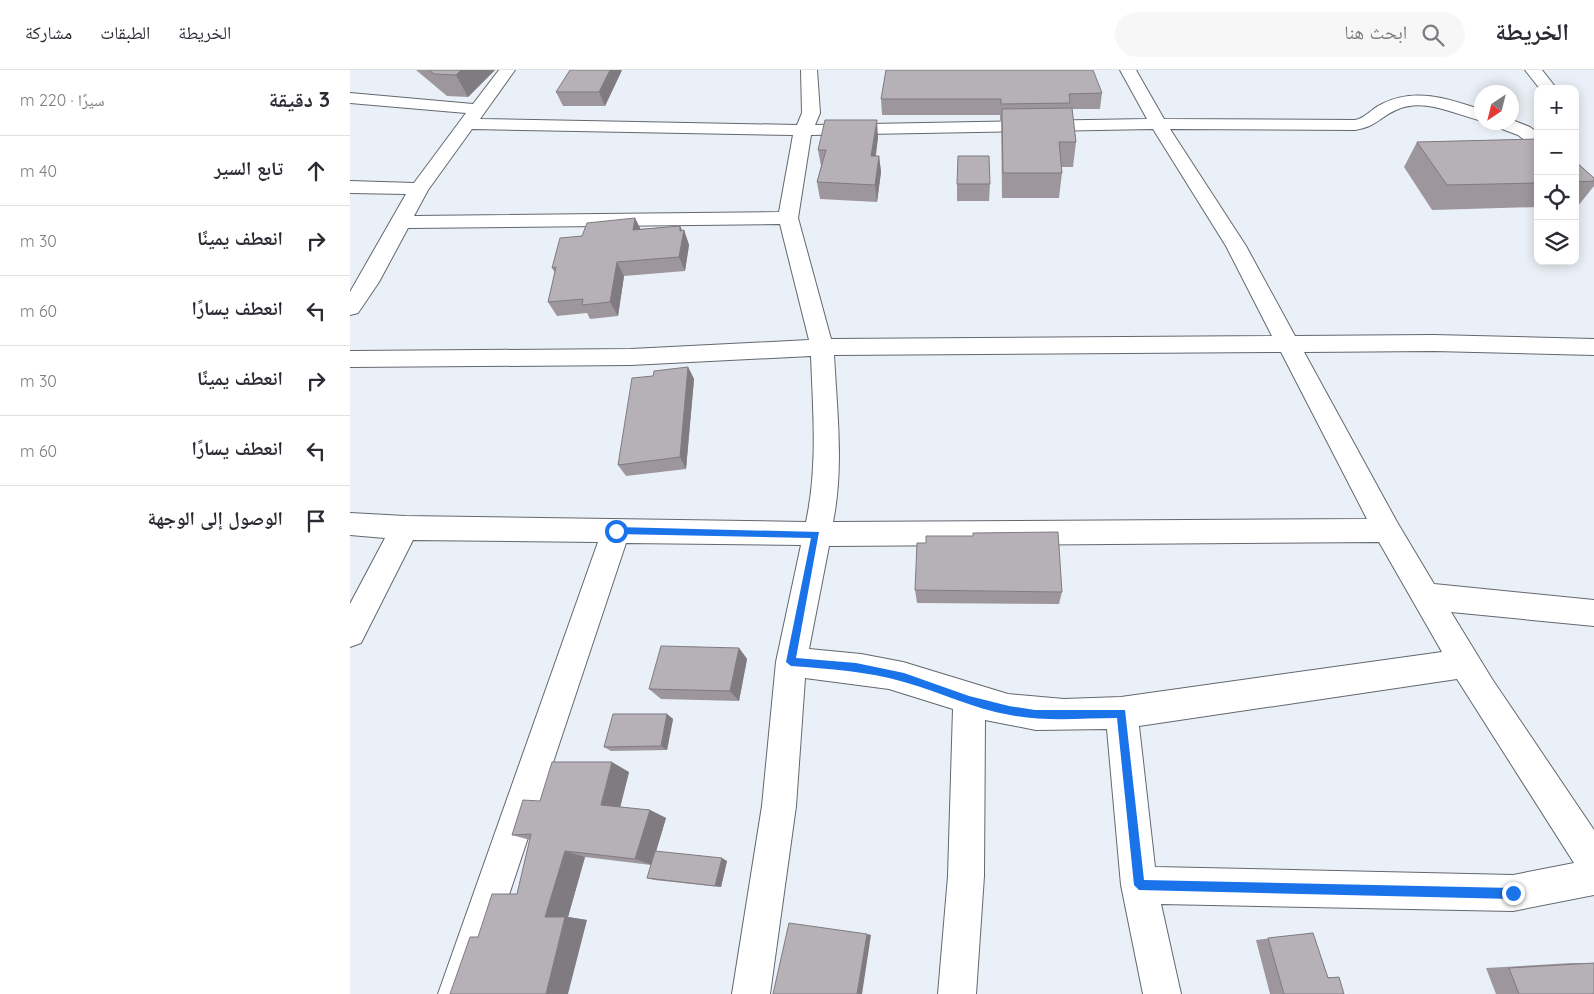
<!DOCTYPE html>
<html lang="ar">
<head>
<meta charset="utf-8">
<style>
  body { margin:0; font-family:Quicksand,"Noto Naskh Arabic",sans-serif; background:#f7f7f7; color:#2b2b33; direction:rtl }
  .controls { position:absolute; right:15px; top:15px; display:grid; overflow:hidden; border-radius:10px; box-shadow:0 2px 12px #0003 }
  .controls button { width:45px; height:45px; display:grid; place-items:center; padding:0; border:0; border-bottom:1px solid #e1e1e2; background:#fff; color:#2b2b33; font:25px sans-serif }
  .compass { position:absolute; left:1124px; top:15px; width:45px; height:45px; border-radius:50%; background:#fff; box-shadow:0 2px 12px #0003; rotate:215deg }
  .stop { position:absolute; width:15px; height:15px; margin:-11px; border:4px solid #1a73e8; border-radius:50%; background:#fff }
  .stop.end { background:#1a73e8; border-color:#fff; box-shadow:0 1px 5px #0008 }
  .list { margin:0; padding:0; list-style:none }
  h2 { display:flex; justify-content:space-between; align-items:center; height:65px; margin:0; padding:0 20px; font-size:21px }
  h2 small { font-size:16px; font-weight:400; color:#7c7c81 }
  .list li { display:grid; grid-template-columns:32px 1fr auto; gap:15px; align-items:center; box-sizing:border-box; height:70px; padding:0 20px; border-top:1px solid #e1e1e2 }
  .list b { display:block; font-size:19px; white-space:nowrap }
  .list em { font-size:16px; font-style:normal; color:#7c7c81 }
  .icon { flex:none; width:28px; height:28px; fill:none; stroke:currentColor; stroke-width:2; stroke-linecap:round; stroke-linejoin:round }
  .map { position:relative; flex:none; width:1244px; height:924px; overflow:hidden; direction:ltr }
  header { display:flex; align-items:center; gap:30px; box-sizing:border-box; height:70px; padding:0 25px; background:#fff; border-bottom:1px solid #e1e1e2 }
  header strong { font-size:24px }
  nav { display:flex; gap:28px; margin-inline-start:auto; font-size:18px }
  .search { width:350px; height:45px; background:#f7f7f7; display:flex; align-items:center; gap:12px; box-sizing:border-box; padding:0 18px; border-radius:28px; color:#7c7c81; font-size:19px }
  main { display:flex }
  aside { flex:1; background:#fff }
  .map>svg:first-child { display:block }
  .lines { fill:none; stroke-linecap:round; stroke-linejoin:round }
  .minor-casing { stroke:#63686f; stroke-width:2 }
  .minor { fill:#fff; fill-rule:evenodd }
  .wall { fill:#9d979d }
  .shaded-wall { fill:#7f7b80 }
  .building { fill:#b6b0b7; stroke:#7f7b80 }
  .route { fill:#1a73e8 }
</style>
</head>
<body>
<header>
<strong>الخريطة</strong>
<div class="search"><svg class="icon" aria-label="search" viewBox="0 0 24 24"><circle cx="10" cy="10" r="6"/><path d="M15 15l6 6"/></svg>ابحث هنا</div>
<nav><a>الخريطة</a><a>الطبقات</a><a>مشاركة</a></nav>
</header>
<main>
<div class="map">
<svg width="1244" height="924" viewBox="0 0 1244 924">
  <rect width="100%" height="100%" fill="#eaf0f7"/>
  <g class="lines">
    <g class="minor-casing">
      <g id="minor">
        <path d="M149,0h16l-35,49 317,6 5,-12 -1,-43h16l3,43 -5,12 332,-6 -27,-49h16l28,49 191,1c11,-2 17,-12 27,-16 33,-17 67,-5 100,6v11c-29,-7 -57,-24 -86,-11 -18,8 -18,16 -41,20l-185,-1 76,117 49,90 139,-1 160,4v16l-160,-4 -130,1 93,170 37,62 160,16v26l-143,-14 41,67 102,151v65l-81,16 -352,-7 20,90h-38l-22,-109 -14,-156 -71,1 -51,-10 -1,156 -8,118h-38l10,-118 5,-167 -64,-20 -84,-11 -9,128 -26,188h-38l30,-188 14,-144 25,-117 -175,-2 -150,451h-38l160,-452 -185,-2 -52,103 -11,4v-43l35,-66 -35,-3v-22l55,3 401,6c12,-55 7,-111 5,-166l-180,9 -281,2v-16l281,-2 178,-9 -29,-116 -372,4 -29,54 -21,31 -8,2v-23l56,-98 -56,-1v-12l64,2 52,-70 -116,-10v-10l123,11zM122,59l321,6 -14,77 -365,4 14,-26zM803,59l73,117 46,90 -441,3 -33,-121 13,-83zM931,282l86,167 -534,3c11,-55 4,-111 1,-167zM1029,472l63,110 -321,45 -57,2 -56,-5 -105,-32 -42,-8 -52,-5 20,-103zM1107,609l117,184 -61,12 -358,-8 -16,-141z"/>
        <path d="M1175,0h17l15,19h-17z"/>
        <path d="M1162,50l18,7 8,6v14l-6,-1 -14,-11 -24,-9 -2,-4h20z"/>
      </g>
    </g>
    <use href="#minor" class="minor"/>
  </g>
  <g class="wall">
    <path d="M66,0h79l-27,27 -21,-1z"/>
    <path d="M272,0l-17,36h-42l-7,-14z"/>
    <path d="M536,0l216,23 -2,16h-28l4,33 -3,25h-11v6l-3,25h-57l-1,-78h-1v-5h-118l-1,-16z"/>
    <path d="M528,67l-2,19h3l2,16 -4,30 -57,-3 -3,-17 4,-16 -3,-16z"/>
    <path d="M1188,69v68l-106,3 -28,-43 13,-25z"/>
    <path d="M1225,91l19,17v8l-16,20h-3z"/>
    <path d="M607,114h33l-1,17h-32z"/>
    <path d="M285,148l5,11 40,-3 2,4h2l5,15 -4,26 -61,5 -6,40 -28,3 -3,-6 -30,3 -9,-14 7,-29 -3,-5 30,-32z"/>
    <path d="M338,297l6,12 -8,90 -60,7 -8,-11 35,-89z"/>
    <path d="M565,520l147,2 -3,12 -142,-1z"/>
    <path d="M389,578l8,11 -8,42 -78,-2 -12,-10z"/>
    <path d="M317,644l6,5 -6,31 -56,1 -7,-4z"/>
    <path d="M279,702l-9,35 30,3 16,8 -10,33 71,10 -6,26 -67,-7 -7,-2 4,-13 -66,-8 -17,60 19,3 -109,17 39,-43 13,-54 -18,-5 28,-34z"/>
    <path d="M963,863l15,44h11l5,17h-74l-14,-54z"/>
    <path d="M1222,893h22v31h-98l-10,-26z"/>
  </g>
  <g class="shaded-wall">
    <path d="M111,0h34l-27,27 -12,-22z"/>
    <path d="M260,0h12l-17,36 -6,-14z"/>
    <path d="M527,50l1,17 -5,35 -2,-16z"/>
    <path d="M529,86l2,16 -4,30 -2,-17z"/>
    <path d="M285,148l7,14 -9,-2z"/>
    <path d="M330,156l3,7 1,-3 5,15 -4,26 -6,-14z"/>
    <path d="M267,192l7,14 -6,40 -8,-14z"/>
    <path d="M338,297l6,12 -8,90 -6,-12z"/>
    <path d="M389,578l8,11 -8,42 -9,-10z"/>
    <path d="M317,644l6,5 -6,31 -6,-4z"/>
    <path d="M262,692l17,10 -10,40 -18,-7z"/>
    <path d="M300,740l16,8 -14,47 -17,-6z"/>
    <path d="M215,781l20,6 -17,60 19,3 -19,74h-22l-1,-77z"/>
    <path d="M372,788l5,3 -6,26 -6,-1z"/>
    <path d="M517,864l4,1 -9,59h-5z"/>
  </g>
  <g class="building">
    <path d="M79,0h32l-5,5 -22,-1z"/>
    <path d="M220,0h40l-11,22h-43z"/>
    <path d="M536,0h207l9,23 -33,1 1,9 -69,1v-5h-120z"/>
    <path d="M722,38l4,34h-17l3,31h-59l-1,-64z"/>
    <path d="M475,50h52l-6,36h8l-4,29 -58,-3 9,-32h-8z"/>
    <path d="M1188,69v44l-91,2 -30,-43z"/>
    <path d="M608,86h31l1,28h-33z"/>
    <path d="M1225,91l19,17v3l-19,1z"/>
    <path d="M285,148l-2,12 47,-4v5l4,-1 -5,27 -62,5 -7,40 -28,3 1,-6 -35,3 8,-35 -4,1 8,-30 22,-2 5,-13z"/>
    <path d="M338,297l-8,90 -62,8 14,-87 21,-2 1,-5z"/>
    <path d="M708,462l4,60 -147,-2 2,-47h9v-7h47v-3z"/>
    <path d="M311,576l78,2 -9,43 -81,-2z"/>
    <path d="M263,644h54l-6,32 -57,1z"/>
    <path d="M202,692h60l-11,43 49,5 -15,49 -70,-8 -20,66h20l-19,77h-96l20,-57h8l14,-43h25l14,-60 -19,1 11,-35 17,1z"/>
    <path d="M305,781l67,7 -7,28 -68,-8z"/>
    <path d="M439,853l78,11 -10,60h-84z"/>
    <path d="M963,863l15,45 11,-1 5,17h-60l-16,-56z"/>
    <path d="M1244,893v31h-75l-10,-26z"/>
  </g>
  <path class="route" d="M266,457l203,5 -23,126 60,5 48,10 65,23 40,10 26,4h90l19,170 369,8 6,5 -6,6 -374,-9 -5,-5 -17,-167c-35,0 -72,4 -107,-3 -36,-6 -70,-23 -106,-33 -37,-11 -75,-13 -113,-16l-5,-4 25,-124 -195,-4 -4,-3z"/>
</svg>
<div class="controls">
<button>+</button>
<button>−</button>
<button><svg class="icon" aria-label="locate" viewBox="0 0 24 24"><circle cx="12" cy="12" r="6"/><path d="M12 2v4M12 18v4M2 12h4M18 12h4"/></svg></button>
<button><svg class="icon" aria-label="layers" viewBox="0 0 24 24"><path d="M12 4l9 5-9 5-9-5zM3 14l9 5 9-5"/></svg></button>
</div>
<svg class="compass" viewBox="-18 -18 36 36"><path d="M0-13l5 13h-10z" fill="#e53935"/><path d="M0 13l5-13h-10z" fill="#7c7c81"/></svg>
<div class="stop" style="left:266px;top:461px"></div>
<div class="stop end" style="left:1163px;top:823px"></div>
</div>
<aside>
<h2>3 دقيقة<small>سيرًا · 220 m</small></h2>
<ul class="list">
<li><svg class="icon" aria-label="ahead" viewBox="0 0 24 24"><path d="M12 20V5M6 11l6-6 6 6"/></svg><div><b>تابع السير</b></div><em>40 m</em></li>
<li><svg class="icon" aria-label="right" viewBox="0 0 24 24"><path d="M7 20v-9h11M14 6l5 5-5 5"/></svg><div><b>انعطف يمينًا</b></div><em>30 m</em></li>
<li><svg class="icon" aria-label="left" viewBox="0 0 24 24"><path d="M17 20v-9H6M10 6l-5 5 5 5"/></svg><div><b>انعطف يسارًا</b></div><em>60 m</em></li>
<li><svg class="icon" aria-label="right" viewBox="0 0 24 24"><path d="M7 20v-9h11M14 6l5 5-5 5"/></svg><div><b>انعطف يمينًا</b></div><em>30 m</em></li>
<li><svg class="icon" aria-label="left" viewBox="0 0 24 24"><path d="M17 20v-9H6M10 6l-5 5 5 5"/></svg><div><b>انعطف يسارًا</b></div><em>60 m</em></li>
<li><svg class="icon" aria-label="arrive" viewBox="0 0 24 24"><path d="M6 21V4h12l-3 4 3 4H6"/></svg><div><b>الوصول إلى الوجهة</b></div></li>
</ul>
</aside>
</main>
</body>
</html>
